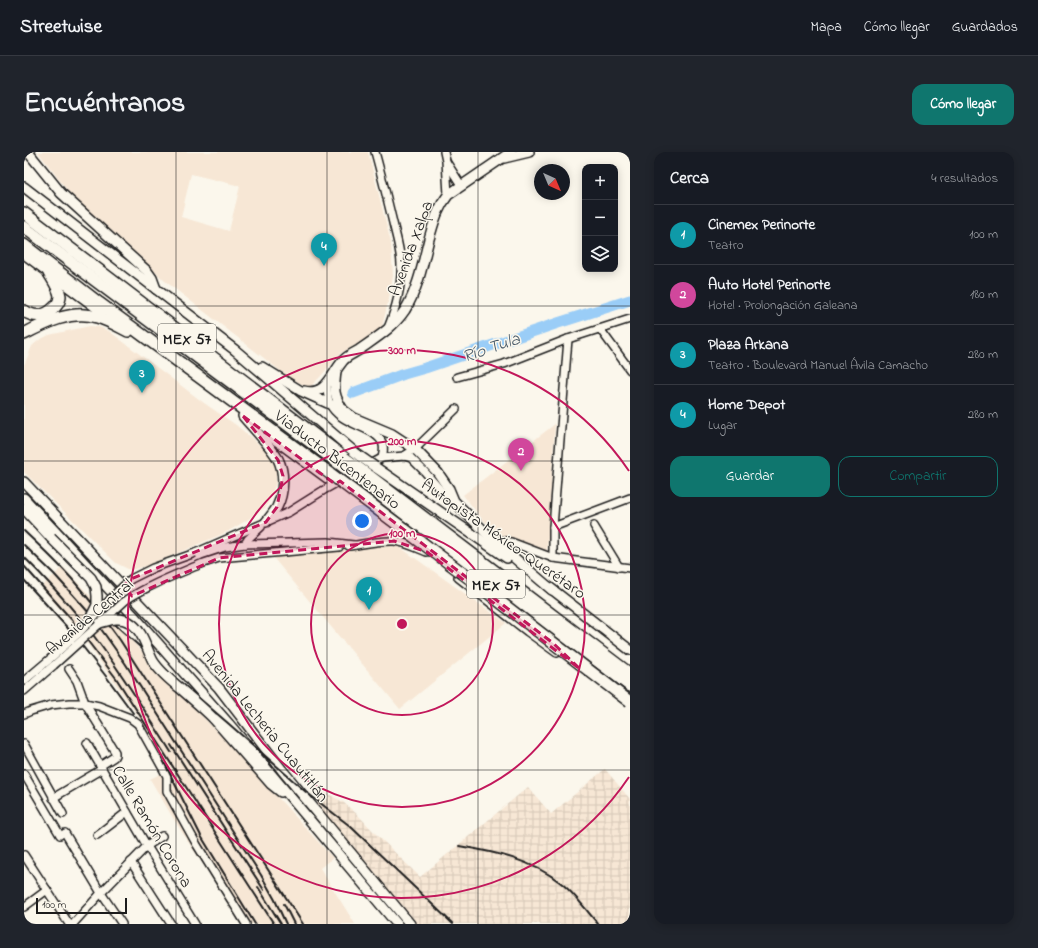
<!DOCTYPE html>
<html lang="es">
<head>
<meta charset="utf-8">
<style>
  body { margin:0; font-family:"Indie Flower",sans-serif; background:#20242c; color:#f1f3f6 }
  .controls { position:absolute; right:12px; top:12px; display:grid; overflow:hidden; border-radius:8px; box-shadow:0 2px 10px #0003 }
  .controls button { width:36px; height:36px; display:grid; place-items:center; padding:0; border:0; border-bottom:1px solid #363941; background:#171b24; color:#f1f3f6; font:20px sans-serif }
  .compass { position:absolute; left:510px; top:12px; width:36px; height:36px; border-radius:50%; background:#171b24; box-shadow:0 2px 10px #0003; rotate:136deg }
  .scale { position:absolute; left:12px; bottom:10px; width:91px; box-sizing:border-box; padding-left:4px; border:2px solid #1c1c1c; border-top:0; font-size:11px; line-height:14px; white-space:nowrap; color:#1c1c1c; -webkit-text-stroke:3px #fbf7ec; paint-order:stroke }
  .you { position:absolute; left:338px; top:369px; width:14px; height:14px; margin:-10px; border:3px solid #fff; border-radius:50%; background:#1a73e8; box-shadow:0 0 0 6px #1a73e833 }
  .badge { display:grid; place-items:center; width:26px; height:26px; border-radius:50%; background:#0f766e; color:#fff; font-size:13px; font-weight:700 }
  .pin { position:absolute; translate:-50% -33px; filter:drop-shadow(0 1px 2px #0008) }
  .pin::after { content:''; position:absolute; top:21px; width:14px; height:12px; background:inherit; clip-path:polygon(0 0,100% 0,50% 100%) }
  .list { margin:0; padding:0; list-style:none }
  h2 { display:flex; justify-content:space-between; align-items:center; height:52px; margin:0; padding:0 16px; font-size:17px }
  h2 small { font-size:13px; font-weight:400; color:#9ea1a6 }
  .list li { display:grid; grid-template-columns:26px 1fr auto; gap:12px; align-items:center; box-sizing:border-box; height:60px; padding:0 16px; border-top:1px solid #363941 }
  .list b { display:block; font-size:15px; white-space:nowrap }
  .list p { margin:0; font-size:13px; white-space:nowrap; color:#9ea1a6 }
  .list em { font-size:13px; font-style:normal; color:#9ea1a6 }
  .actions { display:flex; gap:8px; padding:12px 16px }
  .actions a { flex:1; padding:9px 0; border:1px solid #0f766e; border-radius:12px; text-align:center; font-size:14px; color:#0f766e }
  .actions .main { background:#0f766e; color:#fff }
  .icon { flex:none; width:22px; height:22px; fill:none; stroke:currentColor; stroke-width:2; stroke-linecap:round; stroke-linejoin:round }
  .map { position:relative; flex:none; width:606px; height:772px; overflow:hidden; border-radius:12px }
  header { display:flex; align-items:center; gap:24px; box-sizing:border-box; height:56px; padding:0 20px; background:#171b24; border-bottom:1px solid #363941 }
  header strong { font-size:19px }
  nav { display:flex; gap:22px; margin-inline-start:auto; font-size:14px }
  .intro { display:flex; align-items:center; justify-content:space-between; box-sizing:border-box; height:96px; padding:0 24px }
  h1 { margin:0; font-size:28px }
  .button { padding:10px 18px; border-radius:12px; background:#0f766e; color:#fff; font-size:14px; font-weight:700 }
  main { display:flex; gap:24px; padding:0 24px }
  aside { flex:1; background:#171b24; border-radius:12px; box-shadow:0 2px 10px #0003 }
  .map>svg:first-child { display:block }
  .built { fill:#f7e7d5; fill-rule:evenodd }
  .industrial { fill:url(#industrial-grid) }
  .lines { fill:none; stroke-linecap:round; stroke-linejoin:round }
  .river { stroke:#9acdf7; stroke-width:11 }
  .minor-casing { stroke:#1c1c1c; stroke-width:10 }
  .major-casing { stroke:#1c1c1c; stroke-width:12 }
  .highway-casing { stroke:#1c1c1c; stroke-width:14 }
  .minor { stroke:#fbf7ec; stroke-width:7 }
  .major { stroke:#fbf7ec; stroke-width:9 }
  .highway { stroke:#fbf7ec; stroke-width:11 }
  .rail { stroke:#1c1c1c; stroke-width:2 }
  .minor-bridge-casing { stroke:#1c1c1c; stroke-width:10; stroke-linecap:butt }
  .major-bridge-casing { stroke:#1c1c1c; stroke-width:12; stroke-linecap:butt }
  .highway-bridge-casing { stroke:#1c1c1c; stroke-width:14; stroke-linecap:butt }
  .minor-bridge { stroke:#fbf7ec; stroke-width:7 }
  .major-bridge { stroke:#fbf7ec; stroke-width:9 }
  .highway-bridge { stroke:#fbf7ec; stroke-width:11 }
  .marked { fill:#c2185b; fill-opacity:0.2; stroke:#c2185b; stroke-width:3; stroke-dasharray:8 5; stroke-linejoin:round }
  .grid { fill:none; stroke:#1c1c1c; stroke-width:1; stroke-opacity:0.55 }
  .ring { fill:none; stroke:#c2185b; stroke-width:2 }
  .labels { text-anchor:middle; stroke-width:3; stroke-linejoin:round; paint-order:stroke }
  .shield { fill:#fbf7ec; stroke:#5f5e5a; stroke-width:1 }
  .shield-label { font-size:16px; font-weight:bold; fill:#1c1c1c }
  .street-label { font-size:17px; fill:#1c1c1c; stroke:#fbf7ec }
  .water-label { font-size:18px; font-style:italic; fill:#485a69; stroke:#fbf7ec }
  .centre { fill:#c2185b; stroke:#fbf7ec; stroke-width:2 }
  .ring-label { font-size:12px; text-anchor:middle; font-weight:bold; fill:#c2185b; stroke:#fbf7ec; stroke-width:3; stroke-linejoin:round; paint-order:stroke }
</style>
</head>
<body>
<header>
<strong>Streetwise</strong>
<nav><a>Mapa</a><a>Cómo llegar</a><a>Guardados</a></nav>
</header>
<div class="intro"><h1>Encuéntranos</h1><a class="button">Cómo llegar</a></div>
<main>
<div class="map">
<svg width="606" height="772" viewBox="0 0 606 772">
  <defs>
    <pattern id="industrial-grid" width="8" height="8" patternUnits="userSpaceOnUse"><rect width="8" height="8" fill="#f7e7d5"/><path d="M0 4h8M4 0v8" fill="none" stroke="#d3c6b6"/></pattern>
  </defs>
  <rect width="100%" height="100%" fill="#fbf7ec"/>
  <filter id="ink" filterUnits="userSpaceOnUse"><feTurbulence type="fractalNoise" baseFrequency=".025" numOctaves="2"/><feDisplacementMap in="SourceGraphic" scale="8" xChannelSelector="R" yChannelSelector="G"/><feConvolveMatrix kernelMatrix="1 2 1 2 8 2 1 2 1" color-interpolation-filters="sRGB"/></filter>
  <g filter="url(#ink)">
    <g class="built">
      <path d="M14,0h330l23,91 2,33 -4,22 -7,29 -9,9 -32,17 -21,24 -11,11 -22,-12 -122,-95 -94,-86zM167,22l49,12 -11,45 -48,-14z"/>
      <path d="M66,174l9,1 10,4 95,72 32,22 32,27 5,6 3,12v12l-4,12 -6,13 -19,13 -20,12 -75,32 -13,4 -9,2 -14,-7 -92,-91v-107l4,-9 4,-10 7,-6 10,-5z"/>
      <path d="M531,272l-8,128 -46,-17 -18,-15 -20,-25z"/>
      <path d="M366,392l11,4 105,75 -106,86 -130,-155 65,-4z"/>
      <path d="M39,415l185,198 85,93 -13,10 35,56h-113l-66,-101 -26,-44 12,-6 -14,-29 -9,-27 -61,-87 -37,-43z"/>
    </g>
    <path class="industrial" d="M581,617l25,30v125h-215l-98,-118 1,-7 8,-6 17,9 15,13 16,17 46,45 108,-90 23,27z"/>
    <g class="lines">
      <path class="river" d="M329,241l51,-19 21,-6 133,-45 72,-23"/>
      <g class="minor-casing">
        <g id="minor">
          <path d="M351,0c7,25 13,50 19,75 3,12 7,26 7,39 1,22 -5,42 -13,62"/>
          <path d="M420,0l2,9 2,34"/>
          <path d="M423,11l14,22"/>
          <path d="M576,177l30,41"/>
          <path d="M433,225l47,-13 64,-25 62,-20"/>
          <path d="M303,231c0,7 0,14 3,21 10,22 49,23 53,41 1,4 0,9 -1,13"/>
          <path d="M380,304l11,-7 41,-40"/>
          <path d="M343,314l15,-8 22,-2 7,2 14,14 18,21 11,8"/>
          <path d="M570,374l25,41"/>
          <path d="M529,375l77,-29"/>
          <path d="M468,387l19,3 42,16 77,10"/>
          <path d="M221,392l3,-5 13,-12"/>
          <path d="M325,394c15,-2 30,-6 45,-5 11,1 22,7 33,11"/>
          <path d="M171,401l94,-41 35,-22 32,-18"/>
          <path d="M529,406v-31l15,-188"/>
          <path d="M177,412l18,-6 120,-11"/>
          <path d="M93,446l9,-8 75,-35 24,-8 20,-3 83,-2 26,3"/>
          <path d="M45,517l8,12 8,22 30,49v3l-1,2 -14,9"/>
          <path d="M0,529l26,-22"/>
          <path d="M0,539l30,-26"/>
          <path d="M0,562l7,-3 20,-6 18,-2h16l14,3 31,12 8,6 29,52v15l30,54 49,79"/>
          <path d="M63,591l60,103 48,78"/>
          <path d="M0,592l39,70"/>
          <path d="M0,622l36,61"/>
          <path d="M29,646l49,-29"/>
          <path d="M41,681l36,60 21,31"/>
          <path d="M73,683l30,-23"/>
          <path d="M0,703l45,69"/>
          <path d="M107,710l40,62"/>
          <path d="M0,755l23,-17"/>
          <path d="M49,772l28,-31 46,-47 15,-10"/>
        </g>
      </g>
      <g class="major-casing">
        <g id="major">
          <path d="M4,0l33,41 86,78 5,7 4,11"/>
          <path d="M480,6l25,-6"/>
          <path d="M0,35l211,163 123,105"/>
          <path d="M0,102l78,58"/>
          <path d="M238,215l39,24 42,19 11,8 38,16 23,15 23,24 11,16 5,12 37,37 61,52"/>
          <path d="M312,219c-2,19 -3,23 7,39"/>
          <path d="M280,239c22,5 27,-16 38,-29 4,-6 11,-8 17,-12 17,-12 34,-22 46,-40 13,-21 18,-47 24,-71 5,-17 8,-30 19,-44l63,-43"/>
          <path d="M219,264c11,13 27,29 35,43 7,14 6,34 -1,48 -3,5 -7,10 -11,15"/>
          <path d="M246,284l61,45"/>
          <path d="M351,315l132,91"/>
          <path d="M0,330l195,206 63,82 128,154"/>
          <path d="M0,346l109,117 96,109 168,200"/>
          <path d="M0,357l27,29"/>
          <path d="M435,425l69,54 29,21"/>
          <path d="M525,435l81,63"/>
          <path d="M189,566l58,66 10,8"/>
        </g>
      </g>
      <g class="highway-casing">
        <g id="highway">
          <path d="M0,61l326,249"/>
          <path d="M0,75l321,241"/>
          <path d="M0,93l75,58 221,163"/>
          <path d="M0,159c11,7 21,6 31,-4 3,-3 5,-7 5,-11 -1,-8 -7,-16 -11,-23"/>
          <path d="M0,182c21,-11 48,-25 73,-17 11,3 21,9 31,14"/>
          <path d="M344,323l262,199"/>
          <path d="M339,330l120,92 147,112"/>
        </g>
      </g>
      <use href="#minor" class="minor"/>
      <use href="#major" class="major"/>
      <use href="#highway" class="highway"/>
      <g class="rail">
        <path d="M0,379c17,16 33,31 48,48 17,20 33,40 48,61l183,284"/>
        <path d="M0,393l30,29 19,21 17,19 16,22 19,27 136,212 14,25 11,24"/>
        <path d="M0,405c21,21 41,43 60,66 32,41 59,85 87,129"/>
        <path d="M0,414l47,53 45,59 158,246"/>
        <path d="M0,428l49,54 32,41 28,38"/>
        <path d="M86,468l47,42 72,62 77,68 44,34 103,98"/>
        <path d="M147,593l93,145"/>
        <path d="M138,606l39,78 54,88"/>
        <path d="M435,694c36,6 73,14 102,37 14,11 26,28 37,41"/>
        <path d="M234,735l23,37"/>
        <path d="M260,752l10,20"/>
      </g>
      <g class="minor-bridge-casing">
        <g id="minor-bridge">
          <path d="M26,507l28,-25 40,-43 13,-12 22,-11 42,-15"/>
          <path d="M30,513l72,-65c23,-15 49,-25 75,-36"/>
        </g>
      </g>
      <g class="major-bridge-casing">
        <g id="major-bridge">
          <path d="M334,303l17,12"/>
          <path d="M27,386l40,40 5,9 1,9v9l-9,18"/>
          <path d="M76,471c10,-3 19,-7 29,-1 14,8 17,26 24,39 7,11 18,20 28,28 11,10 22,19 32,29"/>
        </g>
      </g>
      <g class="highway-bridge-casing">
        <g id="highway-bridge">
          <path d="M326,310l18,13"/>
          <path d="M296,314l149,112 161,124"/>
          <path d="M321,316l18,14"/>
        </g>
      </g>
      <use href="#minor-bridge" class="minor-bridge"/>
      <use href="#major-bridge" class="major-bridge"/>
      <use href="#highway-bridge" class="highway-bridge"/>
    </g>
  </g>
  <path class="marked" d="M219,264l92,68 5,-3 213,162 27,26 -153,-117 -33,-11 -175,17 -87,38 -9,-10 8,-7 135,-57 11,-15 6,-31 -5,-16z"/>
  <path class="grid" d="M152,0v772M303,0v772M454,0v772M0,154h606M0,309h606M0,463h606M0,618h606"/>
  <g class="ring">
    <circle cx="378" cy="472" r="91"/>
    <circle cx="378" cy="472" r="183"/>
    <path d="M605 625A274 274 0 1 1 605 319"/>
  </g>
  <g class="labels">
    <g class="shield">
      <rect x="134" y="172" width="58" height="28" rx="3"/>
      <rect x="443" y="418" width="58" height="28" rx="3"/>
    </g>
    <g class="shield-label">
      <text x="163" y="192">MEX 57</text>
      <text x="472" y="438">MEX 57</text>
    </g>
    <g class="street-label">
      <text transform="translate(386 96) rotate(-70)" y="6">Avenida Xalpa</text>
      <text transform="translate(314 307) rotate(37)" y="6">Viaducto Bicentenario</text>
      <text transform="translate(480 386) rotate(35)" y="6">Autopista México-Querétaro</text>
      <text transform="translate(65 464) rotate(-40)" y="6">Avenida Central</text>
      <text transform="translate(242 573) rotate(51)" y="6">Avenida Lecheria Cuautitlán</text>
      <text transform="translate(129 674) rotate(59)" y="6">Calle Ramón Corona</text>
    </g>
    <g class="water-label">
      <text transform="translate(467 195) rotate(-19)" y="6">Río Tula</text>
    </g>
  </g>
  <circle cx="378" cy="472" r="6" class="centre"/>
  <g class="ring-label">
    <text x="378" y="202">300 m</text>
    <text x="378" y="293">200 m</text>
    <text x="378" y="385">100 m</text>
  </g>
</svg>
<div class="controls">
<button>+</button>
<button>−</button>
<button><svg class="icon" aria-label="layers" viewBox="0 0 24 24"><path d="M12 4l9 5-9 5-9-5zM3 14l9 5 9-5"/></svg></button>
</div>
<svg class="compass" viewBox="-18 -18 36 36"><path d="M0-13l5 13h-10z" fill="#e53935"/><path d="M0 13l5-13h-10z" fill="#9ea1a6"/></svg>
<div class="scale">100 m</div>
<div class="you"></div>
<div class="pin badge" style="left:345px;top:458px;background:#0f9aa8">1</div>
<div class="pin badge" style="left:497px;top:319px;background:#d1479c">2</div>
<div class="pin badge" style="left:118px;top:241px;background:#0f9aa8">3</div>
<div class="pin badge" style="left:300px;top:114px;background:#0f9aa8">4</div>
</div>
<aside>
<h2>Cerca<small>4 resultados</small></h2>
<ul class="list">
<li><span class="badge" style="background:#0f9aa8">1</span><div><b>Cinemex Perinorte</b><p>Teatro</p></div><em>100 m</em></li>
<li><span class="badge" style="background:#d1479c">2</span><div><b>Auto Hotel Perinorte</b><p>Hotel · Prolongación Galeana</p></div><em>180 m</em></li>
<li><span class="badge" style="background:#0f9aa8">3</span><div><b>Plaza Arkana</b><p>Teatro · Boulevard Manuel Ávila Camacho</p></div><em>280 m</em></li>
<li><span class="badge" style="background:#0f9aa8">4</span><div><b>Home Depot</b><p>Lugar</p></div><em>280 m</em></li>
</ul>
<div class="actions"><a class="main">Guardar</a><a>Compartir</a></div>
</aside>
</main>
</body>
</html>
